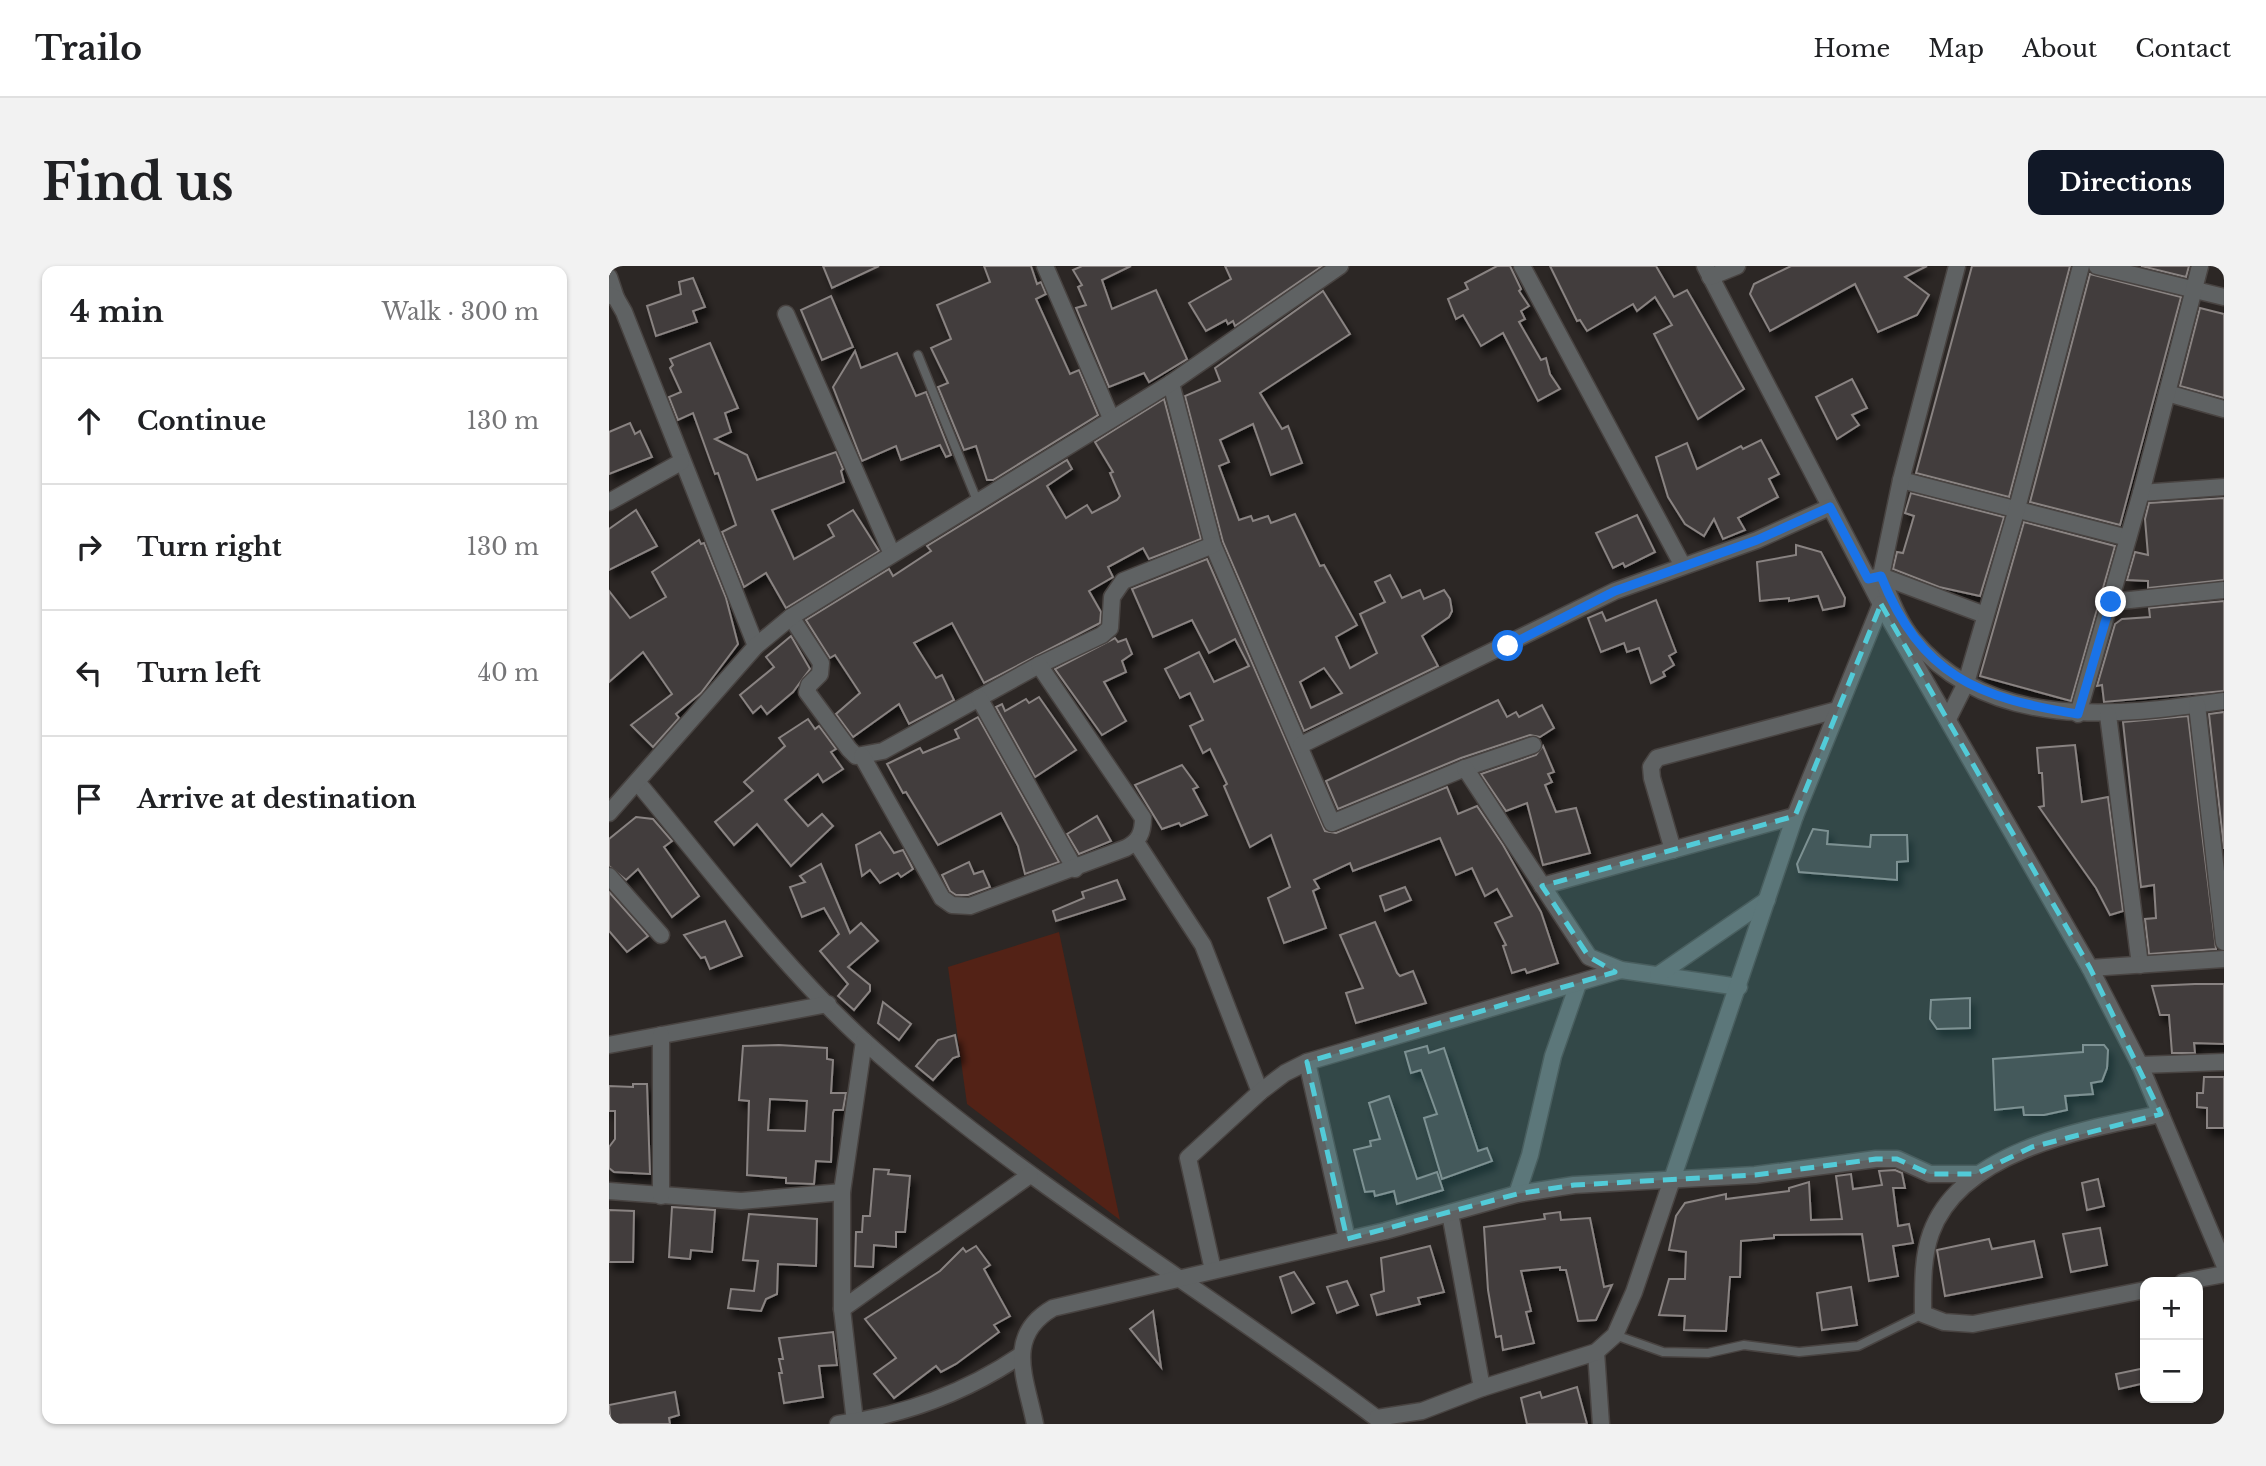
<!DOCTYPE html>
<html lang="en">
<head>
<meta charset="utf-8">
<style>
  body { margin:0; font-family:"Libre Baskerville",serif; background:#f2f2f2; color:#202124 }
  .controls { position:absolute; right:21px; bottom:21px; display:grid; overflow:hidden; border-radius:14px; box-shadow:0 2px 5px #0004 }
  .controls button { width:63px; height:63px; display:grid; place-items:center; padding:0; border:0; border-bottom:2px solid #e0e0e0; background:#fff; color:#202124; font:35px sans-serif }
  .stop { position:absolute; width:21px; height:21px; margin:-16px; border:5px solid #1a73e8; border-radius:50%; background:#fff }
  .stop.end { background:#1a73e8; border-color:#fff; box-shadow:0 2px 7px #0008 }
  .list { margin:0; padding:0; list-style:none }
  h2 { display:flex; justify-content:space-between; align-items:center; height:91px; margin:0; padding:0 28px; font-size:30px }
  h2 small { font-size:23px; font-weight:400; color:#757577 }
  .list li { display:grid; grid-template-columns:46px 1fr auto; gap:21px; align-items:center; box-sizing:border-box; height:126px; padding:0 28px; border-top:2px solid #e0e0e0 }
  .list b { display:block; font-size:26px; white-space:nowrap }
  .list em { font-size:23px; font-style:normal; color:#757577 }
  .icon { flex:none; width:38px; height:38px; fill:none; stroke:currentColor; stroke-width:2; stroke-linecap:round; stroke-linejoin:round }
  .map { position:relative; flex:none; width:1615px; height:1158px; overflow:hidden; border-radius:14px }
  header { display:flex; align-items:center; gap:42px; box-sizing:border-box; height:98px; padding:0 35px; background:#fff; border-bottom:2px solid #e0e0e0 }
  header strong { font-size:33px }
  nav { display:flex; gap:38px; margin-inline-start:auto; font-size:24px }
  .intro { display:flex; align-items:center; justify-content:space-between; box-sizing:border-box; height:168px; padding:0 42px }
  h1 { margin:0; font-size:49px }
  .button { padding:18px 32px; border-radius:14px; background:#111827; color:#fff; font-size:24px; font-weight:700 }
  main { display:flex; gap:42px; padding:0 42px }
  aside { flex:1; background:#fff; border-radius:14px; box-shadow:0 2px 5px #0004 }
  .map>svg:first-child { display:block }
  .green { fill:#532216 }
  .building { fill:#433e3c; stroke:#898382; stroke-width:2; fill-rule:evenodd; filter:url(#shadow) }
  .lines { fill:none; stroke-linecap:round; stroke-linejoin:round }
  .lane-casing { stroke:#484341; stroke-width:11 }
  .street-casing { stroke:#484341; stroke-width:19 }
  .lane { stroke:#5f6263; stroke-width:8 }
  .street { stroke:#5f6263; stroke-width:16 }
  .route { stroke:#1a73e8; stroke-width:9 }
  .marked { fill:#52cbd8; fill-opacity:0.2; stroke:#52cbd8; stroke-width:5; stroke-dasharray:14 9; stroke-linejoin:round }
</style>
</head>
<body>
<header>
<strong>Trailo</strong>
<nav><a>Home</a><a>Map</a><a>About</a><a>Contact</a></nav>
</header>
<div class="intro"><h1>Find us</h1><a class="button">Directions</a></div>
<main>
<aside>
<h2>4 min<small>Walk · 300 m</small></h2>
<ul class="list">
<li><svg class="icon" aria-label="ahead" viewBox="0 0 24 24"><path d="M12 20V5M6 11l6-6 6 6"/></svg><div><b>Continue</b></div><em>130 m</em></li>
<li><svg class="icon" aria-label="right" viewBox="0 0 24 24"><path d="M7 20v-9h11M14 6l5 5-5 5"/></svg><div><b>Turn right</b></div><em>130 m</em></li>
<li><svg class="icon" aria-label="left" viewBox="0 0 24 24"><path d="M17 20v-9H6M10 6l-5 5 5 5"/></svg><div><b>Turn left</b></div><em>40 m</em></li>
<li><svg class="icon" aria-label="arrive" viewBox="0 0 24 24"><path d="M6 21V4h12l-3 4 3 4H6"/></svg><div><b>Arrive at destination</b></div></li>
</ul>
</aside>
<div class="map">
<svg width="1615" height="1158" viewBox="0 0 1615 1158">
  <defs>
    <filter id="shadow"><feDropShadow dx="4.5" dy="7" stdDeviation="3.5" flood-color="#0009"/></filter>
  </defs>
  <rect width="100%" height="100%" fill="#2c2725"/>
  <path class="green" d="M450,666l61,288 -153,-116 -19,-137z"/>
  <g class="building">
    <path d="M214,0h56l-47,22z"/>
    <path d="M375,0h47l6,18 4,-2 5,12 -10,5 34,75 9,-4 19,45 -105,65h-6l-11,-34 -12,4 -26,-63 10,-4 -17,-35 20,-9 -14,-34 53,-23z"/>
    <path d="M473,0h49l-29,14 10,29 44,-19 31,69 -38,23 -5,-9 -35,14 -33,-79 10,-3 -8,-18 4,-2 -9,-15z"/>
    <path d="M616,0h97l-87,60 -2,-5 -5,3 -2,-4 -20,11 -17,-28 42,-24z"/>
    <path d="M888,0h13l11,23 -2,2 10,15 -8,5 4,8 -6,3 22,38 5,-2 4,16 10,15 -22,12 -35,-68 -22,13 -18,-31 -7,4 -8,-20 20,-10 -3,-6z"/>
    <path d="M941,0h106l18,31 13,-7 57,99 -46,30 -44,-85 18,-9 -17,-28 -18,14 -4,-7 -46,27 -7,-11 -3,1z"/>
    <path d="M1182,0h136l-22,11 24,18 -12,20 -39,17 -23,-48 -85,47 -20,-37 4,-10z"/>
    <path d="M1363,0h98l-61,231 -93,-24z"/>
    <path d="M1532,0h48l-3,11z"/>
    <path d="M1481,8l91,23 -61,228 -90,-23z"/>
    <path d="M84,12l12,29 -12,4 4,11 -41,14 -9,-30 34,-12 -2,-12z"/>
    <path d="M714,25l27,43 -90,59 22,36 6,-3 14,37 -31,12 -18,-51 -33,16 9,22 -10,4 20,54 12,-4 2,5 15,-5 3,7 24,-9 25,52 4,-1 33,60 -21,12 14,31 27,-15 -17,-39 25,-12 -10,-20 15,-7 12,23 18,-8 4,9 20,-9 6,9 2,12 -3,6 -27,19 16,30 -134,65 -81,-189 -38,-146 35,-15 -5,-13zM715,402l18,25 -31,15 -11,-26z"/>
    <path d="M222,30l22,51 -31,13 -21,-50z"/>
    <path d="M1591,42l24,6v84l-44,-12z"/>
    <path d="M101,77l28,65 -13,5 6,19 -16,7 32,16 10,25 79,-28 7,17 -2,2 3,11 -72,28 22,49 40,-23 -6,-11 25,-15 26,41 -93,57 -20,-35 -22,14 -22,-55 14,-7 -18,-52 -3,1 -22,-61 -15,7 -9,-23 12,-5 -11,-24 3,-3 -3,-6z"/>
    <path d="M246,85l6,17 36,-15 19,43 10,-4 25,63 -5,2 -6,-12 -39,15 -5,-14 -34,15 -29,-74z"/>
    <path d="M1243,113l15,29 -15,7 7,10 -22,14 -21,-42z"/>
    <path d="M555,133l37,140 -52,20 -6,-11 -35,19 5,10 -24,14 12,21 -1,11 -116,60 -32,-60 -38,20 22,35 6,-3 12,25 -45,24 -10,-20 -46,33 -17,-23 24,-21 -25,-38 -5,3 -24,-38 83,-51 4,7 38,-25 -4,-5 140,-86 5,9 -25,17 19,32 21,-13 5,8 25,-13 3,-4 -10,-23 3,-1 -18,-30z"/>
    <path d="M21,157l5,11 5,-3 12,26 -43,17v-42z"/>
    <path d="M1152,174l18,34 -10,5 9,18 -40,21 7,12 -22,9 -9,-20 -10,17 -19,-12 -17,-27 -12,-40 31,-14 10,26 44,-23 2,3z"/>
    <path d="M1302,227l93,24 -24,79 -41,-9 -46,-18 4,-17 6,1 11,-37 -9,-3z"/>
    <path d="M1615,232v82l-76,8v-7l-21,-1 8,-28 13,3 -3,-36 4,-16z"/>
    <path d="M27,244l21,36 -48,24v-41z"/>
    <path d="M1028,249l18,37 -30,15 -2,-4 -10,5 -17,-35z"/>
    <path d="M1415,256l91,24 -44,155 -91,-25z"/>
    <path d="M90,274l2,4 3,-1 22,55 12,46 -37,49 -25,21 3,4 -26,29 -22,-22 41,-31 -29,-42 -34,30v-91l21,27 36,-21 -14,-25z"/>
    <path d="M1187,279l25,7 24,46 -1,8 -21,4 -5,-14 -29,5v-3l-29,3 -3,-39 39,-7z"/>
    <path d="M598,293l118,272 11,2 111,-46 11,27 19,-8 26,39 38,67 17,51 -31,10 -2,-4 -13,4 -9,-27 3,-1 -11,-22 17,-7 -15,-27 -12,7 -13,-28 -16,7 -16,-37 -87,33 -3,-8 -36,17 5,8 -6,3 13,37 -42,15 -16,-45 22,-11 -19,-52 -21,12 -26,-61 3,-2 -17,-35 -7,4 -13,-27 13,-6 -13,-27 -10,5 -15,-29 34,-17 15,30 35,-16 -14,-27 -26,14 -17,-33 -39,17 -21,-48z"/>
    <path d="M1047,334l20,52 -7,4 5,9 -11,7 2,4 -14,7 -12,-35 -12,4 -3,-9 -23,9 -13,-34 14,-6 4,9z"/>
    <path d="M1615,335v90l-120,11 -2,-17 -5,1 18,-62 7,-5 28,-2 -1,-9z"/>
    <path d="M182,370l19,33 -17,23 -26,22 -6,-8 -8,7 -13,-18 34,-28 -8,-10z"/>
    <path d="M506,372l3,4 8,-3 6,15 -10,7 4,11 -22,10 22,39 -24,14 -47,-66z"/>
    <path d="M430,431l37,53 -41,27 -39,-70 6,-3 3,7 21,-12 3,4z"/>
    <path d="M889,434l9,17 9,-5 3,5 23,-12 12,23 -14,9 -10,-2 -69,23 -123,51 -12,-28z"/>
    <path d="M1615,446v137l-15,-135z"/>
    <path d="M1579,450l28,233 -67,5 -4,-35 11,-1 -2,-33 -13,2 -18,-165z"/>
    <path d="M369,451l81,145 -34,12 -7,-28 -17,-33 -63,32 -32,-53 -3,1 -16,-29 33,-16 3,5 36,-15 -4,-8z"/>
    <path d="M199,453l7,10 4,-3 17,23 -5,3 12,17 -20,13 -5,-8 -33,26 23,26 14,-12 11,12 -42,40 -34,-42 -23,21 -19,-23 38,-31 -9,-9 41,-36 -6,-8z"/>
    <path d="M1466,479l7,57 26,-5 15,114 -13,4 -14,-27 -57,-81 5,-1 -2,-33h-3l-2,-25z"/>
    <path d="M934,480l11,26 -6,2 4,8 -7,3 11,27 20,-4 14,45 -47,12 -16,-62 -21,8 -25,-37 55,-19z"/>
    <path d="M573,499l16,22 -5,2 14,26 -26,11 -2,-3 -17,6 -27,-44z"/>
    <path d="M488,550l14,25 -32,13 -12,-20z"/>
    <path d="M27,551l17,2 19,22 -8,6 35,49 -27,21 -34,-48 -12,11 -17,-14v-27z"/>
    <path d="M1204,563l15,2 -1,13 43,3 1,-12h36l1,26 -11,1v18l-98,-8 -2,-8z"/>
    <path d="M271,566l14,21 9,-3 10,19 -12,8 -3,-4 -18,10 -10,-13 -8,6 -6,-31z"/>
    <path d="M360,596l5,12 9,-3 7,16 -22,8h-12l-6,-4 -8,-16z"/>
    <path d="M212,598l29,69 11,-10 17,18 -30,26 22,18v6l-16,19 -16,-14 10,-12 -28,-33 19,-17 -15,-26 -22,9 -12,-30 15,-5 -5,-6z"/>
    <path d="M508,614l8,19 -69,22 -3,-10 31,-13 -2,-6z"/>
    <path d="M796,621l6,13 -26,11 -5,-15z"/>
    <path d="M0,626l39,44 -21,16 -18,-21z"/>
    <path d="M116,655l17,35 -32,13 -5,-12 -4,1 -17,-23z"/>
    <path d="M766,656l22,51 3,3 13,-5 13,32 -70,20 -10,-30 17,-5 -23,-53z"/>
    <path d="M1586,718h29v60l-30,-1 1,10h-23l-3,-38h-9l-8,-29z"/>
    <path d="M1361,732v30l-33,1 -7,-10 1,-19z"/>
    <path d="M274,736l28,22 -12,16 -21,-17z"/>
    <path d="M346,769l4,21 -6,2 -20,22 -17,-14 22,-26z"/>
    <path d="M170,779l48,3v11l6,1 -2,33h15l-3,17h-9l-1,3 -2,49 -15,-1 -2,23 -28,-1v-5l-39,-3 2,-74 -10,-1 4,-54zM161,833l37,2 -2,30 -37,-1z"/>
    <path d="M1474,779h21l4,5 -1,18 -5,13 -11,2 2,11 -28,2 2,14 -23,5h-20l-1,-8 -28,3 -2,-51 90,-7z"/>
    <path d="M818,780l2,7 15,-5 34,103 9,-3 5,13 -50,18 -18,-61 13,-4 -16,-44 -10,3 -6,-21z"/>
    <path d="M1595,811h20v51h-17v-20l-10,-1v-14h6z"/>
    <path d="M24,818h14l3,90 -36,-2 -5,-4v-21l6,-8v-28h-6v-25l24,1z"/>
    <path d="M780,830l28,83 20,-7 6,18 -46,14 -3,-13 -19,5 -1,-5 -9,1 -11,-42 17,-4 -1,-5 10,-2 -11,-36z"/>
    <path d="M265,903l15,1 -1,4 22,2 -5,56h-9v15l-22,-2 -1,22 -18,-1 1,-34h6l1,-16h7z"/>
    <path d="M1286,904l7,3 3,15h-12l5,38 11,-2 4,19 -20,3 5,30 -29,5 -7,-47 -88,1v3l-33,3 -1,36h-10l-4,54 -42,-1 1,-14 -26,-1 10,-36h16l1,-27 -17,-2 7,-34 9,-13 41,-9v5l63,-8v-3l20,-6 2,38 31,-1 -6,-43 15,-2 2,15 29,-4 -3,-14z"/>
    <path d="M1489,913l6,27 -17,4 -5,-27z"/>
    <path d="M63,941l43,3 -3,42 -21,-2 -1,9 -21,-2z"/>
    <path d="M0,944l25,1 -1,51h-24z"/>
    <path d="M951,946l1,8 29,-2 14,69 8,-2 -16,35 -18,1 -12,-51h-6v-3l-39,4 10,40 -5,1 8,31 -31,7 -2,-14 -5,1 -8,-47 -4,-63 61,-8 -1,-5z"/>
    <path d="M140,948l68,5 -1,47 -38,-2 -1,30 -11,5 -5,12 -33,-3 3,-19 23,2 4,-30 -15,-1z"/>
    <path d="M1491,962l7,37 -36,7 -8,-38z"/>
    <path d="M1380,973l3,10 42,-8 8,36 -97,19 -8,-46z"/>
    <path d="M367,980l14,19 -6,4 26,47 -16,9 5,7 -43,32 -15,8 -5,-6 -42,32 -20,-24 22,-16 -31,-39 75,-48 23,-23 3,4z"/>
    <path d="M821,980l14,46 -26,6 2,6 -43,11 -6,-20 13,-4 -3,-33z"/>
    <path d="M685,1006l20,31 -22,10 -12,-36z"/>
    <path d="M738,1015l11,24 -21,8 -10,-26z"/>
    <path d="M1242,1021l6,38 -35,5 -5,-37z"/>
    <path d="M544,1045l8,56 -31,-38z"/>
    <path d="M224,1066l4,33 -18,1 4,31 -39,6 -5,-30h3l-3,-14h4l-4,-21z"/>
    <path d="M1536,1102v15l-26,6 -3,-15z"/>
    <path d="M968,1121l10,37h-60l-6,-26 19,-6 2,6z"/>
    <path d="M66,1126l4,23 -10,3 1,6h-59l-2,-19z"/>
  </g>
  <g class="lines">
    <g class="lane-casing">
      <g id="lane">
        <path d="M309,89l60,148"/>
        <path d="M1006,1069l48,17 45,1 36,-8 55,7 59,-6 65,-32"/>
      </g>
    </g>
    <g class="street-casing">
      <g id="street">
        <path d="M436,0l66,152"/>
        <path d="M913,0l161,300"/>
        <path d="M1096,0l176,338 209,364 50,97 84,199"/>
        <path d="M1488,0l127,31"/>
        <path d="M0,11l7,21"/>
        <path d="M1101,11l27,-11"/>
        <path d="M0,29l7,3 8,14 132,334"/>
        <path d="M177,48l106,240"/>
        <path d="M562,117l42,162 119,278 133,-55 68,-23"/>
        <path d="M1558,127l57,16"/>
        <path d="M1292,214l227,58"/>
        <path d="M1532,227l83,-6"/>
        <path d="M0,236l72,-40"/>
        <path d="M1272,310c9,21 17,45 32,63 77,93 205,77 311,62"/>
        <path d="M1272,310l104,39"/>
        <path d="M1262,312l10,-2 20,-96 56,-214"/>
        <path d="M1502,336l113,-12"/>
        <path d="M182,351l30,46 -1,11 -11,11 -2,7 42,57 7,7 27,-5 156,-86 63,-30 8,-7 2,-31 11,-16 90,-36"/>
        <path d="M370,432l96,171"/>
        <path d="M1588,439l27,237"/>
        <path d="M1469,448l63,-221 59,-227"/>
        <path d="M1499,449l32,250"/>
        <path d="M1339,453l18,-36 50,-171 65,-246"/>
        <path d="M692,479l314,-154 142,-51 73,-33"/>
        <path d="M253,490l80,142 10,7 18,1 156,-58c13,-7 17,-15 17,-30l-104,-153"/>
        <path d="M856,502l124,189 32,13 118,17"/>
        <path d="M29,517c73,87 142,181 226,258 160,144 348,252 519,382"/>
        <path d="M0,547l147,-167 35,-29 380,-234 169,-117"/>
        <path d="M527,576l67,103 57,147"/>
        <path d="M1064,584l-21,-72 -1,-11 6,-9 180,-48"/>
        <path d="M0,610l52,59"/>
        <path d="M933,620l253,-70"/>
        <path d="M1481,702l134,-9"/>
        <path d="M1049,709l109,-75"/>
        <path d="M0,779l219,-41"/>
        <path d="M698,796l40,177"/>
        <path d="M1531,799l84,-3"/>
        <path d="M0,925l132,10 101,-9"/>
        <path d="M908,928l13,-39 23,-99 25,-72"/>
        <path d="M52,930v-161"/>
        <path d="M841,947l32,175"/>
        <path d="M604,1004l-25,-112 72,-66 25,-19 22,-11 314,-92"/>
        <path d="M1574,1016l41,-8"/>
        <path d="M1536,1024l-172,34 -29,-2 -21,-8c0,-27 -1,-56 8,-81 30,-83 154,-104 230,-119"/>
        <path d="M233,1043l188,-134"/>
        <path d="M987,1086l5,72"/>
        <path d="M768,1152l45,-7 60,-23 114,-36 19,-17 19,-43 161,-476 86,-212"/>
        <path d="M246,1156l-13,-113v-117l22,-151"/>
        <path d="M229,1158c67,-9 127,-31 183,-69"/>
        <path d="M426,1158c-9,-45 -31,-88 18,-116l332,-77 132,-37 57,-9 181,-10 121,-16h21l33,15h46"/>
      </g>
    </g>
    <use href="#lane" class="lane"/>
    <use href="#street" class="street"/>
  </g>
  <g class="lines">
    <path class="route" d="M899,380l107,-55 142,-51 73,-33 38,72 13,-3c40,100 97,122 197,138l33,-112"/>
  </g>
  <path class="marked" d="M1272,338l209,364 71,146 -129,33 -56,27h-46l-33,-15h-21l-121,16 -181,10 -57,9 -170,45 -40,-177 308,-90 -26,-15 -47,-71 253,-70z"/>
</svg>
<div class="controls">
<button>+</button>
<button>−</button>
</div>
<div class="stop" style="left:899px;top:380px"></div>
<div class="stop end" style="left:1502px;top:336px"></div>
</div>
</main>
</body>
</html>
